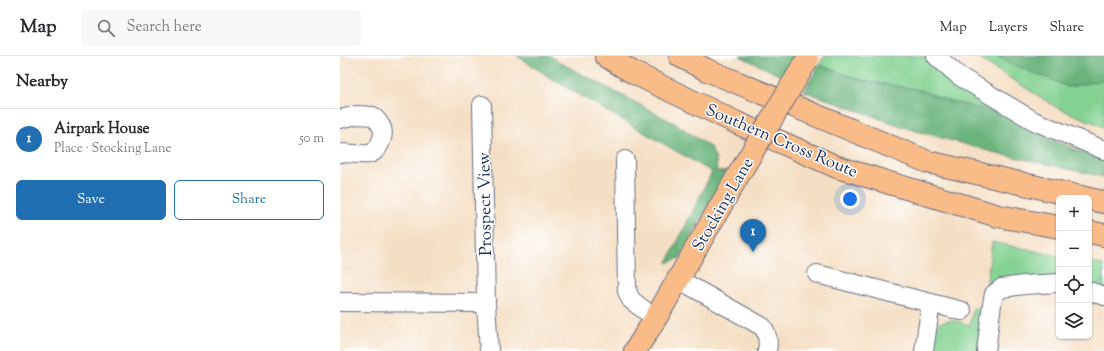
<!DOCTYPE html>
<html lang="en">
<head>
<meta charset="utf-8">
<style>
  body { margin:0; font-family:"Sorts Mill Goudy",serif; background:#f7f7f7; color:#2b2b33 }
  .controls { position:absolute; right:12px; bottom:12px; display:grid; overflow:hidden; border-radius:6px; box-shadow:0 1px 3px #0004 }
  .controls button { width:36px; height:36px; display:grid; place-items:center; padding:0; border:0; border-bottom:1px solid #e1e1e2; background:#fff; color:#2b2b33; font:20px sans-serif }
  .you { position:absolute; left:510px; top:143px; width:14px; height:14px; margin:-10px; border:3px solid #fff; border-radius:50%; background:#1a73e8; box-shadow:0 0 0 6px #1a73e833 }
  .badge { display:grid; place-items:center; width:26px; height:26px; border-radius:50%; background:#1f6fb2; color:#fff; font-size:13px; font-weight:700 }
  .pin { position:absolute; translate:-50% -33px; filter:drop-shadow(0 1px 2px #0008) }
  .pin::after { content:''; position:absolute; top:21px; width:14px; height:12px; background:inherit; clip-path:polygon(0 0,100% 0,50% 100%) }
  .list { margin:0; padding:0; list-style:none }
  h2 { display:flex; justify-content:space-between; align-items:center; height:52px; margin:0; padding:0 16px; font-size:17px }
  h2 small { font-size:13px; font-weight:400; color:#7c7c81 }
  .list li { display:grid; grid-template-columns:26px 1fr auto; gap:12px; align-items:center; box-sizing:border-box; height:60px; padding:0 16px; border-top:1px solid #e1e1e2 }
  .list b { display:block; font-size:15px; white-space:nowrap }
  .list p { margin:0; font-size:13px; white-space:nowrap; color:#7c7c81 }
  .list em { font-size:13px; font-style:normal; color:#7c7c81 }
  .actions { display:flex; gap:8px; padding:12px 16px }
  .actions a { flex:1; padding:9px 0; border:1px solid #1f6fb2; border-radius:6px; text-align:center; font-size:14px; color:#1f6fb2 }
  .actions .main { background:#1f6fb2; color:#fff }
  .icon { flex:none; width:22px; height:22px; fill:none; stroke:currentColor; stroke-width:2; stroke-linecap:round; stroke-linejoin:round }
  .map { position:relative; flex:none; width:764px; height:295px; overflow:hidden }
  header { display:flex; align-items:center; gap:24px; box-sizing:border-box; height:56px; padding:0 20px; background:#fff; border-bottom:1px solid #e1e1e2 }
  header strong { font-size:19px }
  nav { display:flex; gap:22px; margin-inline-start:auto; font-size:14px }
  .search { width:280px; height:36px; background:#f7f7f7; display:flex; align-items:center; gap:10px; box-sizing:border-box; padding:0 14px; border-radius:6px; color:#7c7c81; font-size:15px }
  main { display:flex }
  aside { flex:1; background:#fff }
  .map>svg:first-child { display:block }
  .green { fill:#84d291; stroke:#508078 }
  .forest { fill:#6bb47b; stroke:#43726c }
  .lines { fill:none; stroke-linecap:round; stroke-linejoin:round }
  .minor-casing { stroke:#676d82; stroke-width:20 }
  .major-casing { stroke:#676d82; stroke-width:24 }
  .highway-casing { stroke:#676d82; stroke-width:24 }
  .minor { stroke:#fff; stroke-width:18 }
  .major { stroke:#f9bc89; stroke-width:22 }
  .highway { stroke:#f9bc89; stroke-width:22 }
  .major-bridge-casing { stroke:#676d82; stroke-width:24; stroke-linecap:butt }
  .major-bridge { stroke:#f9bc89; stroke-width:22 }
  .labels { text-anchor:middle; stroke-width:3; stroke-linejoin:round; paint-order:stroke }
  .street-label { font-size:17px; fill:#1b2f5e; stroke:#fff }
</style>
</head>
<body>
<header>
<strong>Map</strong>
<div class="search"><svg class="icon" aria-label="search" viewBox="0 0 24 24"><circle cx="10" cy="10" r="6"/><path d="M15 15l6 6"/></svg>Search here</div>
<nav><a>Map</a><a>Layers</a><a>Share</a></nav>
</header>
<main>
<aside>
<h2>Nearby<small></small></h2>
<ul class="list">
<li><span class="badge">1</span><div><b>Airpark House</b><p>Place · Stocking Lane</p></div><em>50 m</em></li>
</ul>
<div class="actions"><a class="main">Save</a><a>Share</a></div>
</aside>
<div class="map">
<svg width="764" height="295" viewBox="0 0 764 295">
  <rect width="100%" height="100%" fill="#fff"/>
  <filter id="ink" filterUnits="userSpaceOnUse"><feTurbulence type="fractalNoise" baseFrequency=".025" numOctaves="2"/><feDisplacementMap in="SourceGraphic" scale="8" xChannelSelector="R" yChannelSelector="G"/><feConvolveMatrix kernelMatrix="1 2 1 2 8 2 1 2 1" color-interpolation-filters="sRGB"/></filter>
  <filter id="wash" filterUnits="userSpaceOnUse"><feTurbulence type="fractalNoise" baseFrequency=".012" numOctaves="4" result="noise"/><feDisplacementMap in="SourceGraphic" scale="16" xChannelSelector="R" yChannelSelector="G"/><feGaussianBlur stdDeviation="0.9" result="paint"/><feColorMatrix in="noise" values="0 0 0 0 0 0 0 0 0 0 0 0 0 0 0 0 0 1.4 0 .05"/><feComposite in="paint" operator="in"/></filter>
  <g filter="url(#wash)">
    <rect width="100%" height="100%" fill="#f5dfc4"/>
    <g class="green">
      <path d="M485,0h99l29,24 48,33 -53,-12 -28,-11 -59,-10 -42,-15z"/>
      <path d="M635,0h129v71l-48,-20z"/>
      <path d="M652,186l67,14v22l-63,4 -10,8z"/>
      <path d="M749,206l15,3v27l-15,-7z"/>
      <path d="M633,252l10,2 -4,41h-49l4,-25c14,-9 21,-5 36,-1z"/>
    </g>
    <g class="forest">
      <path d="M177,0h34l8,6 119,63 33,23 5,12 1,12 10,-1 -47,87 -13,5 45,-91 -160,-93z"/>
      <path d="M400,0h54l-11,21z"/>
      <path d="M658,0h106v24l-36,7 -21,-9 -39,-15z"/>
      <path d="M479,9l42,15 59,10 28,11 53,12 44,24 59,24v16l-108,-24 -90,-25 -102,-37z"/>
    </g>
  </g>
  <g filter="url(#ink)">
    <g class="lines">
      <g class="minor-casing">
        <g id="minor">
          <path d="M596,0l23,20 75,45 70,29"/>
          <path d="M142,49l4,198 3,48"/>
          <path d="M0,63l17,-4 16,1c3,3 7,7 9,12 3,9 -4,24 -13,26 -7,1 -21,-1 -29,-1"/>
          <path d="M285,104l2,131 4,9 25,19"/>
          <path d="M477,218l145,37"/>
          <path d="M338,223l85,48c5,8 6,15 4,24"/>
          <path d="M749,235l15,5"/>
          <path d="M0,246l146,1"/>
          <path d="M584,295l7,-48"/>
          <path d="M646,295l6,-47 2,-10 8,-6 22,-3 35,-2"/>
        </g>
      </g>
      <g class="major-casing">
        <path id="major" d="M295,295l22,-35 82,-142"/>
      </g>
      <g class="highway-casing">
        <g id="highway">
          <path d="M266,0l26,16 103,50 102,45 161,49 61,11"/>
          <path d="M340,0l27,14 221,92 157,36"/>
          <path d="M749,143l15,3"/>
          <path d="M749,176l15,3"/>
        </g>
      </g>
      <use href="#minor" class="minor"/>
      <use href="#major" class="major"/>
      <use href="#highway" class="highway"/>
      <g class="major-bridge-casing">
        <path id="major-bridge" d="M399,118l68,-114"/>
      </g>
      <use href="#major-bridge" class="major-bridge"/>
    </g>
  </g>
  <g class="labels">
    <g class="street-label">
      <text transform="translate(442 84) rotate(23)" y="6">Southern Cross Route</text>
      <text transform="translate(144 148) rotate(-91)" y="6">Prospect View</text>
      <text transform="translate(382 148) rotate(-60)" y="6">Stocking Lane</text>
    </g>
  </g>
</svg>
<div class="controls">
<button>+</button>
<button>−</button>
<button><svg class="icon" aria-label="locate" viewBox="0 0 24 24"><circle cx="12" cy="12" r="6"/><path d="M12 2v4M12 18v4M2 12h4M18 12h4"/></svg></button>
<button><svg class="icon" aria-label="layers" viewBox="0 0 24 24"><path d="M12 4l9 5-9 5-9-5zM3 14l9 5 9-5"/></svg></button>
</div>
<div class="you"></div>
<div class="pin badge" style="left:413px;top:196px">1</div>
</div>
</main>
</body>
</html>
